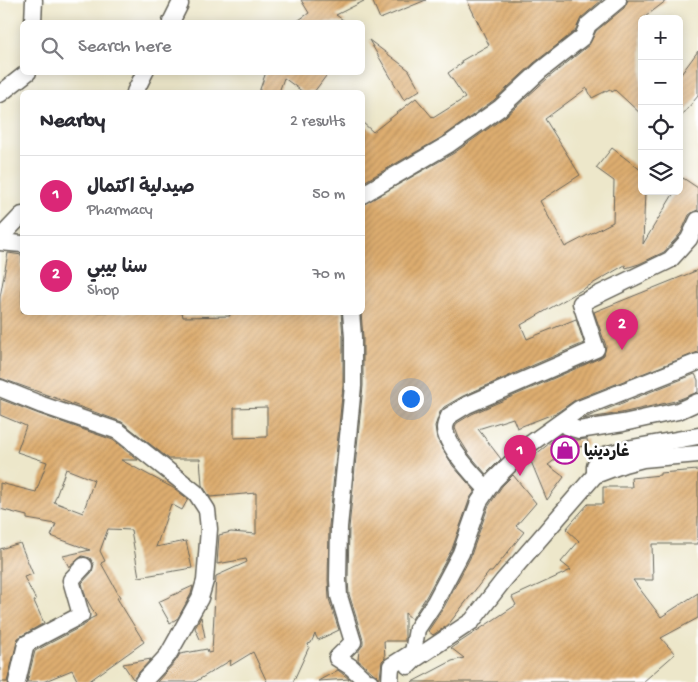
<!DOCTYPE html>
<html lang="en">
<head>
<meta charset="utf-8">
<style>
  body { margin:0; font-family:"Gochi Hand","Playpen Sans Arabic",sans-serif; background:#f2f2f3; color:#2b2b33 }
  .controls { position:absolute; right:15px; top:15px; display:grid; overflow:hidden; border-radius:8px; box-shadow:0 2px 12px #0003 }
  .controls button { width:45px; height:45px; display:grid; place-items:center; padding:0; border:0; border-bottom:1px solid #e1e1e2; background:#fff; color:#2b2b33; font:25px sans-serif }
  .you { position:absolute; left:410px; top:398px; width:18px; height:18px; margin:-12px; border:4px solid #fff; border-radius:50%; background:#1a73e8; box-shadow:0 0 0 8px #1a73e833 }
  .badge { display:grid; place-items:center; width:32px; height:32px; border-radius:50%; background:#db2777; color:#fff; font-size:16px; font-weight:700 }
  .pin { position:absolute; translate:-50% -41px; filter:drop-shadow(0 1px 2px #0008) }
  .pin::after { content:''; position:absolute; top:26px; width:18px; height:15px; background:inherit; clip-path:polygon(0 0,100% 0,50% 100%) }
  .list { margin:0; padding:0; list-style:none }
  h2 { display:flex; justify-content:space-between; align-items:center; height:65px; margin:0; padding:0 20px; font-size:21px }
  h2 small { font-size:16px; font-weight:400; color:#7c7c81 }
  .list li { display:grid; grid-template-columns:32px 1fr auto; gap:15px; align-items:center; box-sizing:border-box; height:80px; padding:0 20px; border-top:1px solid #e1e1e2 }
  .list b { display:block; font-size:19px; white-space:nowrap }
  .list p { margin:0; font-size:16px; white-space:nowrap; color:#7c7c81 }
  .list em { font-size:16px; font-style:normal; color:#7c7c81 }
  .icon { flex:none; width:28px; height:28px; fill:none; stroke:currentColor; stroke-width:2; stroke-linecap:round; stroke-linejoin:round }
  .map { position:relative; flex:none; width:698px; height:682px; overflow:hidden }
  .search { position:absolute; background:#fff; box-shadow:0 2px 12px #0003; left:20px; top:20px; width:345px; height:55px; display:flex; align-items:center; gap:12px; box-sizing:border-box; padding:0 18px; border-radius:8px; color:#7c7c81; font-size:19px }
  .panel { position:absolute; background:#fff; box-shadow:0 2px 12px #0003; left:20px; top:90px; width:345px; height:225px; border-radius:8px }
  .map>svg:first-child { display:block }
  .building { fill:url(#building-hatch); fill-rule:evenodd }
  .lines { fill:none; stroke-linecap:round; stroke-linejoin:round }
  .minor-casing { stroke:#656359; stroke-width:19 }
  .minor { stroke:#fff; stroke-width:16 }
  .labels { text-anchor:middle; stroke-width:5; stroke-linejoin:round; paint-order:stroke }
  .poi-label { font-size:16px; font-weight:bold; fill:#1c1c1c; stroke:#fff; text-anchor:start }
</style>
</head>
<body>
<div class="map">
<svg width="698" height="682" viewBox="0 0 698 682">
  <defs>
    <pattern id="building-hatch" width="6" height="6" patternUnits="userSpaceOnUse" patternTransform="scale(1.25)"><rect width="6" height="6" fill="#ddad70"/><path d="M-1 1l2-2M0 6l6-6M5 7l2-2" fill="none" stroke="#bd9460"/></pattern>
  </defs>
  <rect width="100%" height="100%" fill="#fff"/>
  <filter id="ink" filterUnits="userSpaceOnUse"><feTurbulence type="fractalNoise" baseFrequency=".02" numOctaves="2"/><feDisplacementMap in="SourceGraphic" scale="10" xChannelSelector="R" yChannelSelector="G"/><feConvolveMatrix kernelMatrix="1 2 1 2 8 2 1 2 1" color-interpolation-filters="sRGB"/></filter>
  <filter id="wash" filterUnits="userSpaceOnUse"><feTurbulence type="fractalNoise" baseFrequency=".0096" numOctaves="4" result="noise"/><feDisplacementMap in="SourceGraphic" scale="20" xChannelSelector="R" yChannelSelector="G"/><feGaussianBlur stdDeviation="1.12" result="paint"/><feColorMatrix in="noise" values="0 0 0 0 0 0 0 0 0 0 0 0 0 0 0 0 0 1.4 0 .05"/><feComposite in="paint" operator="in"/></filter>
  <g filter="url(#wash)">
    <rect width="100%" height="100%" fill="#ede7ca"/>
    <g id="blocks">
      <g class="building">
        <path d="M301,0h65l-30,15 10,7h-50l13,-9z"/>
        <path d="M372,0h54l-46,19z"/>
        <path d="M467,0h135l-21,18 -6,13 -41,32 -40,37 -50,36 -82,47v-61l11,10 43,-34 17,20 32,-20 -17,-25 14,-10 -1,-2 28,-16z"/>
        <path d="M628,0h39l-26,20 1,95 -27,-25 -3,2 -2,-3 -18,9 -5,-10 -42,31 35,56 -40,26 25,46 48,-25 1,-41 -18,-13 16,-20 30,23v20h3l-2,53 32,-53h4v-7l4,-6 15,10v22l-5,2 -4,3 -8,18 -17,19 -25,12 -13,4 -1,-3 -104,60 6,14 49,-20 8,24 -121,53 -19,11 -4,5 -5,14 2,13 16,27 22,25 -5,7 -18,51 -26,48 -14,22 -7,-6v28h-21l1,17 -3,3 -2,17h-1l-21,-18 1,-10 4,-5v-5l-14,-46 -1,-14 1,-52 14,-142v-49l-2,-25h1v-107l92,-52 52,-37 42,-38 41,-33 7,-14 28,-23z"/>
        <path d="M369,40l40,30 11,20 -16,10z"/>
        <path d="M698,51v45l-19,23v-42z"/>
        <path d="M266,72h63l-15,20h-11l-19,-14 -5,14h-20z"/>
        <path d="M8,253l14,2v57h160l1,5 47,-1 -1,-4h112l2,25v49l-14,140 -1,54 1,19 10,31 -21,10 -3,-6 -4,9 -3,1 1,3 -16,35h-26l-14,-30 -23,14 1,-6 -36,22h-38l18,-20 5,-8 27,-5 1,4 4,-1 4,-76 31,-14 -1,-3 -29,5 2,-29 12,-3 25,2v-41l-46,4 -8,-12 -2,-26h-31l-47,-37 -122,-44v-81zM267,407v30l-33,1v-30z"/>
        <path d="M698,270v82l-123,48 -17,12 -41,16 -4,-10 -35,11 23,30 -15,15 -17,-20 -10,-16 -4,-10 2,-5 15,-9 128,-56 4,-3 2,-9 -12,-34z"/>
        <path d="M695,374l3,6v12l-23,9 -54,12 -39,6z"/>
        <path d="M0,399l39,15 74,26 25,20h-17l54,29 13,10 -6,11 -11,-6 -15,43 30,-6 6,27 -53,9 -8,-47 -23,-1 -8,22 5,10 -4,2 19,34 -3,1 27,44 -56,40h-10l-6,-12 -29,12h-16l8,-31 51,-27 4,-5 6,-3 -10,-18 -4,-15 10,-11 2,-8 -4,-6 -8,-2 -13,11 -6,-11 27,-6 -39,-14 5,-12 -29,-5v-3l-27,-7v-26l36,9 11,-30 -30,-10 9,-26 -26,-11zM66,469l28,11 -11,33 -29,-11z"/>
        <path d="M561,434l16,6 10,-1 1,6 -19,4 -21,16 16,12 -17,23 -17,-41z"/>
        <path d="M698,470v74h-46l1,36h-20l28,37 37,-24v25l-37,20 14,16 -32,28h-231l40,-21 12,-3 -13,-10 65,-43 -4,-8 59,-27 -10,-8 18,-21 -13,-12 22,-25h15v-17h29l-1,-9 29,-3v-2z"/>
        <path d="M513,475l23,28 -20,23 8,6 -32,40h-3l-41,53 -15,10 -5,-4 16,-24 26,-49 18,-51 14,-21z"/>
        <path d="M20,543l13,31 -9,3 12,23 -2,1 10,22 -26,15 -11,44h-7v-133z"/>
        <path d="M193,586l-2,8 -13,24 -8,5 -12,-21z"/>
        <path d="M201,617l4,20 -5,2 -5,-11z"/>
        <path d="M151,659l-18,20 -10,-15z"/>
        <path d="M338,670l11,9 -31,2z"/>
      </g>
    </g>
  </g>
  <g filter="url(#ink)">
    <use href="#blocks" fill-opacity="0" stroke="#656359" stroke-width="1"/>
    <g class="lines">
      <g class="minor-casing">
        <g id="minor">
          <path d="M33,22l1,-22"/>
          <path d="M171,22l9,-18"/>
          <path d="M135,92l10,-20"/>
          <path d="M0,94l28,-22"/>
          <path d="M362,195l87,-51 51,-36 41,-38 42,-33 5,-12 30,-25"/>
          <path d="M0,238l22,-23"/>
          <path d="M0,242l22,2"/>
          <path d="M351,312l2,25v49l-14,141 -1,53 1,16 14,46 -16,16 14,9 16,15h3"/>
          <path d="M0,388l42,17 76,26 78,62 11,17 2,19 -4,52 -5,17 -32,57 -25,27"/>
          <path d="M560,423l9,4 10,3 44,-7 55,-12 20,-9"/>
          <path d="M595,475v-9l10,-11 27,-7 66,-12"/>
          <path d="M487,489c-12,-12 -42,-44 -42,-61 0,-4 3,-9 4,-12l18,-11 129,-56 -15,-46 89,-43 19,-21 9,-19"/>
          <path d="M408,666l7,-7 57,-38 31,-40 92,-106 29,-11 19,-5 55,-5"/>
          <path d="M17,682l9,-38 55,-29 -10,-35 13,-14"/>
          <path d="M390,682l1,-16 22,-14 4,-23 18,-27 26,-49 18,-51 15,-22 36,-36 49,-35 119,-47"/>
        </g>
      </g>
      <use href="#minor" class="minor"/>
    </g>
  </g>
  <defs>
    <g id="shop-ring" transform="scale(1.4375)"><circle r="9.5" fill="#fff" stroke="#b5179e" stroke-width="1.5"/><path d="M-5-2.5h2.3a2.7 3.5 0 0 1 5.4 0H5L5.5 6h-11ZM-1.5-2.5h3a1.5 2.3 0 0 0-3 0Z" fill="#b5179e"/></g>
  </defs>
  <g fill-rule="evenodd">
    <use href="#shop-ring" x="565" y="450"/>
  </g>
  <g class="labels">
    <g class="poi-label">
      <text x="584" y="456">غاردينيا</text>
    </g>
  </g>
</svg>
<div class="controls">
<button>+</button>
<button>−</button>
<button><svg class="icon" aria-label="locate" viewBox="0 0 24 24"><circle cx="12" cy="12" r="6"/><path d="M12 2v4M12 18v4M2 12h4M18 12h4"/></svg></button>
<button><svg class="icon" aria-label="layers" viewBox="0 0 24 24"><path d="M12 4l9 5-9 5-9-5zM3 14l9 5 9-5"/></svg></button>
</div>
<div class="you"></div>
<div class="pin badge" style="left:520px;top:476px">1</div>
<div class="pin badge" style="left:622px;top:350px">2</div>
<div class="search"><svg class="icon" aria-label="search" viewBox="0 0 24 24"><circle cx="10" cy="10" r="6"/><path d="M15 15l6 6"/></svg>Search here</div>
<section class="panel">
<h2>Nearby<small>2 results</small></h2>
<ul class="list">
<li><span class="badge">1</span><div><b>صيدلية اكتمال</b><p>Pharmacy</p></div><em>50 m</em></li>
<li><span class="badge">2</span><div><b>سنا بيبي</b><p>Shop</p></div><em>70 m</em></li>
</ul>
</section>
</div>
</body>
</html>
